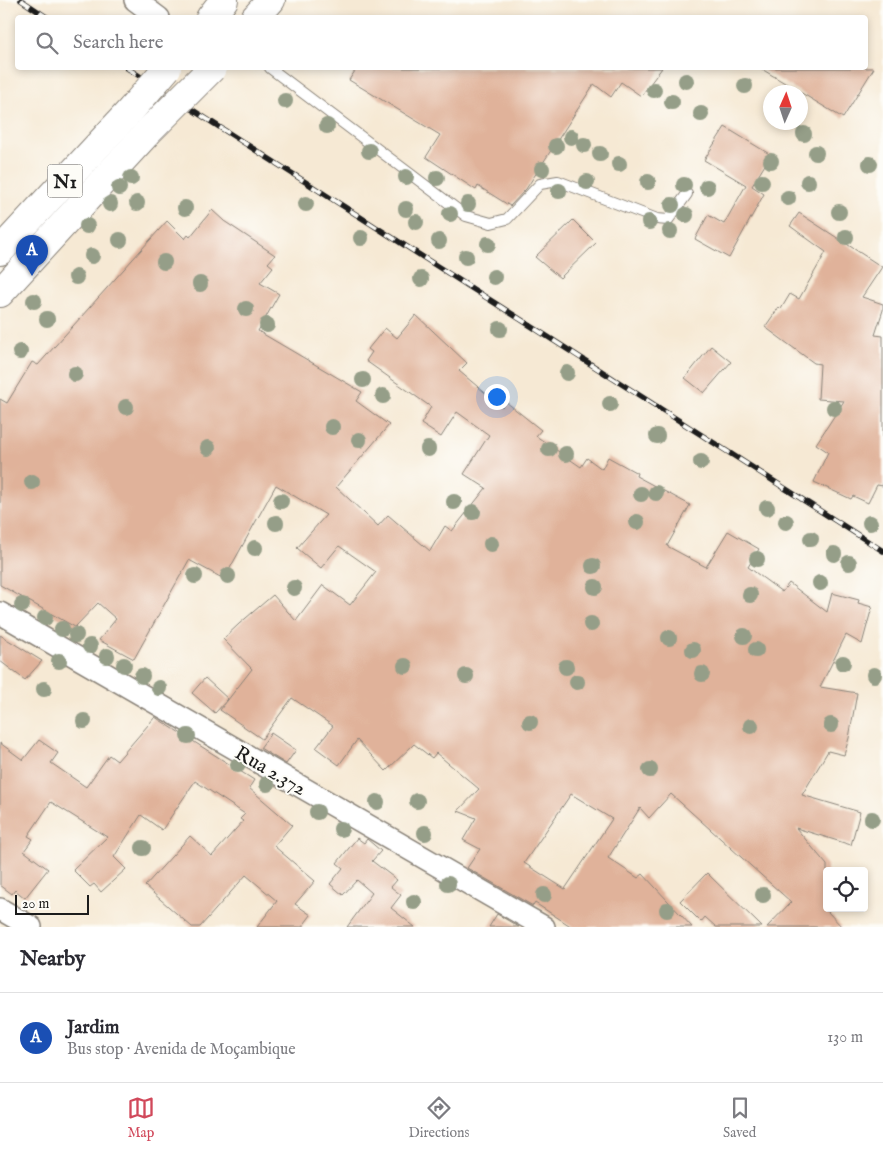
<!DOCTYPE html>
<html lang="en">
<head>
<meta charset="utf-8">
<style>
  body { margin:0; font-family:"IM FELL English",serif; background:#f7f7f7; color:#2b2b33 }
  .controls { position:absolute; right:15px; bottom:15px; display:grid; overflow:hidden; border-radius:5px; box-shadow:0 2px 8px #0003 }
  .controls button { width:45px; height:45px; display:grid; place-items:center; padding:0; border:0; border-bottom:1px solid #e1e1e2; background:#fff; color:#2b2b33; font:25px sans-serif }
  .compass { position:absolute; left:763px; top:85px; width:45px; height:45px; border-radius:50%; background:#fff; box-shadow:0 2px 8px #0003; rotate:3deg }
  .scale { position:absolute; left:15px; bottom:12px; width:74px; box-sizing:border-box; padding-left:5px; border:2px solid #1c1c1c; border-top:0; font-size:14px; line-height:18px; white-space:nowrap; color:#1c1c1c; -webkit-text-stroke:4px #fdfcf7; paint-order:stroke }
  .you { position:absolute; left:496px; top:396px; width:18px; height:18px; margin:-12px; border:4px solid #fff; border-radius:50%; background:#1a73e8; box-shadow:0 0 0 8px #1a73e833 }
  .badge { display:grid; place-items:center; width:32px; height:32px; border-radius:50%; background:#d1495b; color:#fff; font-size:16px; font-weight:700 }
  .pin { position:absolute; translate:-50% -41px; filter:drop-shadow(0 1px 2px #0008) }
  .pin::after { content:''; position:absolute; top:26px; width:18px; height:15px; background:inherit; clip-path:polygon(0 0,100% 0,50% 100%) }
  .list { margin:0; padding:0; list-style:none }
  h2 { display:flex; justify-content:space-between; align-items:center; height:65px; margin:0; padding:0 20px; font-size:21px }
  h2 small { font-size:16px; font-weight:400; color:#7c7c81 }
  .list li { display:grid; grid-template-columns:32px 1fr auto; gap:15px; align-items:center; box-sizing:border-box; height:90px; padding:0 20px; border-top:1px solid #e1e1e2 }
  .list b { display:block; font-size:19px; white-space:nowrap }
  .list p { margin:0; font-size:16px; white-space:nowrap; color:#7c7c81 }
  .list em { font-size:16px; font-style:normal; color:#7c7c81 }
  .icon { flex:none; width:28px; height:28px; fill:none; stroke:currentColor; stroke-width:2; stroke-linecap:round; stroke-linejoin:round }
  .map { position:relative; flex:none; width:883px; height:927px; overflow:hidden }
  .search { position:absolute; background:#fff; box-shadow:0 2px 8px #0003; left:15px; right:15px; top:15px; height:55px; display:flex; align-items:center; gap:12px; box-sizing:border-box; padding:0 18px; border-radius:5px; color:#7c7c81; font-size:19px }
  .sheet { height:155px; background:#fff }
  nav { display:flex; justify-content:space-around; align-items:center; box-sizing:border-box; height:70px; border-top:1px solid #e1e1e2; background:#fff; font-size:14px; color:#7c7c81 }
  nav a { display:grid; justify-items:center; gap:2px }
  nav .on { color:#d1495b }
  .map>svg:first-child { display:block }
  .building { fill:#e0b29a; fill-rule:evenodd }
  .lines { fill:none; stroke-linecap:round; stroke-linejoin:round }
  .service-casing { stroke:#898278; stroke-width:12 }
  .minor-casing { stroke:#898278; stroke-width:24 }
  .trunk-casing { stroke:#898278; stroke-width:30 }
  .service { stroke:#fff; stroke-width:10 }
  .minor { stroke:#fff; stroke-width:21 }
  .trunk { stroke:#fff; stroke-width:28 }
  .rail-casing { stroke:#1c1c1c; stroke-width:5.5 }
  .rail { stroke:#fdfcf7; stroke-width:4; stroke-dasharray:11; stroke-linecap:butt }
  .trunk-bridge-casing { stroke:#898278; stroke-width:30; stroke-linecap:butt }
  .trunk-bridge { stroke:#fff; stroke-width:28 }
  .tree { fill:#959e88 }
  .labels { text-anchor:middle; stroke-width:4; stroke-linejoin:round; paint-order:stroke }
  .shield { fill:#fdfcf7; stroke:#605f5e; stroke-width:1 }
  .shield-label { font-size:19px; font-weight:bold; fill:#1c1c1c }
  .street-label { font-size:20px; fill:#1c1c1c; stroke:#fdfcf7 }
</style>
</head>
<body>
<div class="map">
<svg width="883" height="927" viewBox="0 0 883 927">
  <rect width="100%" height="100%" fill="#fdfcf7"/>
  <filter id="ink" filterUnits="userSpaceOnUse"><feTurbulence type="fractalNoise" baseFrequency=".02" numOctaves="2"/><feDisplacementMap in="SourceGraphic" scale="10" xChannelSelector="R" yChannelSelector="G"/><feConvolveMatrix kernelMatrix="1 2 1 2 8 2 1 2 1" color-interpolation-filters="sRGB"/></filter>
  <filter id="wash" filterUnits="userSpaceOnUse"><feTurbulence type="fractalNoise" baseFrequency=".0096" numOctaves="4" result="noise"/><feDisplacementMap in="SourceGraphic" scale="20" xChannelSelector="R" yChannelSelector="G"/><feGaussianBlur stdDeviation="1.12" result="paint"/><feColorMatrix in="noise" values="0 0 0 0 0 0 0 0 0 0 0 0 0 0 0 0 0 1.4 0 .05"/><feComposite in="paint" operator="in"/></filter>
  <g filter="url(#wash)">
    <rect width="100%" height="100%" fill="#f6e9d4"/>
    <g id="blocks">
      <g class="building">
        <path d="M357,68h305l-21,28 -20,-14 -10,15 -17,-13 -68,105 -16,17 -32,-20 -2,4 -50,-33 14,-22 -91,-55z"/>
        <path d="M760,68h114l-31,50z"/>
        <path d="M725,127l46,28 -19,31 12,8 -35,64 -34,-19 13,-24 16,9 22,-39 -42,-25z"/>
        <path d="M212,210l12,11 51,34 -7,8 5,4 -13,16 19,11 -21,37 104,61 -6,9 33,24 -53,62 42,39 10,-11 42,36 15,-25 7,5 34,-43 -22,-14 25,-39 -32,-23 -16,25 -20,-13 10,-17 -65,-46 6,-9 -4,-3 17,-21 12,10 19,-23 51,48 -8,8 43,36 4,-5 35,28 -5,6 45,31 6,-9 15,11 6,-12 29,16 -1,3 54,29 -23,41 39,21 22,-36 31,18 -11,18 34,25 7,-9 38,29 5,-19 27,7 -1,3 14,4 -10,37 -16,-9 -26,52 37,6 -8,45 -5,17 -16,-4 -26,44 58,17 -9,33 -55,-17 31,37v46l15,16h-75l24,-25 -120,-108 -22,24 -9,-10 -32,50 30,20 5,-4 49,53h-120l-37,-24 -2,3 -66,-38 13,-19 -17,-9 13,-22 -18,-7 21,-22 -43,-36 -4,5 -18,-14 -28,27 -29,-31 -18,25 -23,-17 17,-22 -41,-28 -30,41 -42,-29 32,-41 -29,-30 16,-15 34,-29 23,26 27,-36 27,20 26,-33 -37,-26 -18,22 -24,-20 29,-33 -50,-30 -52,94 -35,-19 -55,99 -35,-19 17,-21 -18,-16 -23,24 -75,-42v-186l7,4 25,-41 6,3 129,-144 18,18 3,-4 2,2zM571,794l41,25 -47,70 -41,-26z"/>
        <path d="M799,213l83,54 -20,30 21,7v6l-8,25 8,1v150l-6,-1 -9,18 -15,-7 -2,3 -37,-17 14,-30 -12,-8 28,-43 -26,-2 2,-35 -6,-1 -49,-36 14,-20 2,2 9,-15 9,5 27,-47 -36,-26z"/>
        <path d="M573,220l23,23 -36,35 -25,-21z"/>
        <path d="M711,346l20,16 -27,31 -19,-15z"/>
        <path d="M0,635l42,26 -17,19 -25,-19z"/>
        <path d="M205,678l23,21 -13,14 -23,-20z"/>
        <path d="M155,717l99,63 -5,8 43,37 -18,21 41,35 -20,23 16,11 -9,12h-45l20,-26 -31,-26 -46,52h-8l-47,-41 45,-50 22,20 31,-35 -3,-2 5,-5 -50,-33 -33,49 -21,-15 -27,42 12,12 -25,23 -7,-8 -4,3 -17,-17 34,-33 -56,-35 -23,34 5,3 -9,12 24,18 -23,29 -10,-8 -3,4 -12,-9v-142l23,17 16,-20 19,13 -7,10 35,24 23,-32 8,6z"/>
        <path d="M271,733l25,17 -10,14 -26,-16z"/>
        <path d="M357,838l7,5 3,-4 14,12 -9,10 25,19 -6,7 10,8 -10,13 24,19h-68l25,-34 -15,-13 -14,15 -13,-11 13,-16 -6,-5z"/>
        <path d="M707,873l55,54h-46l-11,-10 -4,5 -21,-21z"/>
        <path d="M497,914l22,13h-30z"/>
      </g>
    </g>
  </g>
  <g filter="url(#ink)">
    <use href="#blocks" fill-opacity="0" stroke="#898278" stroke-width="1"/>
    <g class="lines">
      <g class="service-casing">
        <path id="service" d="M270,68l196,148 25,7 16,-4 33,-35 18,-3 99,38 11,1 19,-26"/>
      </g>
      <g class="minor-casing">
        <g id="minor">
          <path d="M135,0l24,18"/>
          <path d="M0,613l544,314"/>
          <path d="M0,909l31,18"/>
        </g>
      </g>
      <g class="trunk-casing">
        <g id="trunk">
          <path d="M210,18l14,-18"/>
          <path d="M255,18l16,-18"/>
          <path d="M0,251l130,-140"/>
          <path d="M0,293l147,-160"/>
        </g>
      </g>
      <use href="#service" class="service"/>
      <use href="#minor" class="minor"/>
      <use href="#trunk" class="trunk"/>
      <g class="rail-casing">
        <g id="rail">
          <path d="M21,0l27,18"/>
          <path d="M127,68l756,483"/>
        </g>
      </g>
      <use href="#rail" class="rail"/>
      <g class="trunk-bridge-casing">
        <g id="trunk-bridge">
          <path d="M130,111l37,-43"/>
          <path d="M147,133l65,-65"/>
        </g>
      </g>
      <use href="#trunk-bridge" class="trunk-bridge"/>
    </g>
    <g class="tree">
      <circle cx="686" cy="81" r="8"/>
      <circle cx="745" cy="86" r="8"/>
      <circle cx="654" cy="90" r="8"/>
      <circle cx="285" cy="101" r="8"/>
      <circle cx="672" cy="102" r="8"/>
      <circle cx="701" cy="114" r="8"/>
      <circle cx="327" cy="126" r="8"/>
      <circle cx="804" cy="134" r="8"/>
      <circle cx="571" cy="137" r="8"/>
      <circle cx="584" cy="145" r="8"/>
      <circle cx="556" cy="146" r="8"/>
      <circle cx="369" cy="151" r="8"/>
      <circle cx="816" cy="153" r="8"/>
      <circle cx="600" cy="154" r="8"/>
      <circle cx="771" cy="161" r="8"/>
      <circle cx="619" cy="164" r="8"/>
      <circle cx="870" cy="164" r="8"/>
      <circle cx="542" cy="169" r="8"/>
      <circle cx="406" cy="177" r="8"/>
      <circle cx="131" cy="178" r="8"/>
      <circle cx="437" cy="178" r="8"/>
      <circle cx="587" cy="182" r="8"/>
      <circle cx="648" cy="182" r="8"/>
      <circle cx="762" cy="182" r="8"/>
      <circle cx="808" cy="182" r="8"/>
      <circle cx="684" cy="185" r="8"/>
      <circle cx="707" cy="187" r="8"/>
      <circle cx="119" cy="188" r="8"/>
      <circle cx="559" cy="191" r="8"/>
      <circle cx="788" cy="198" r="8"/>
      <circle cx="137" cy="203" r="8"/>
      <circle cx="110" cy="204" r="8"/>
      <circle cx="306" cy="204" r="8"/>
      <circle cx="468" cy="204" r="8"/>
      <circle cx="672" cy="205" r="8"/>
      <circle cx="185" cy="208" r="8"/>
      <circle cx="406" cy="209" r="8"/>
      <circle cx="839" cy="212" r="8"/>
      <circle cx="450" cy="214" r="8"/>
      <circle cx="686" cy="215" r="8"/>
      <circle cx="416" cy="222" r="8"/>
      <circle cx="649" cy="222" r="8"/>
      <circle cx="87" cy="226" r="8"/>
      <circle cx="670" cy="231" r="8"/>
      <circle cx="846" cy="237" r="8"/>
      <circle cx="361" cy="238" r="8"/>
      <circle cx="120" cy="240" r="8"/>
      <circle cx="439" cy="241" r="8"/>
      <circle cx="488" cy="244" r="8"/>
      <circle cx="92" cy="256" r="8"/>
      <circle cx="466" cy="257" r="8"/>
      <circle cx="164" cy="262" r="8"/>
      <circle cx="76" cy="277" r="8"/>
      <circle cx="494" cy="277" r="8"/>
      <circle cx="421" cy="279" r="8"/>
      <circle cx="200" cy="284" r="8"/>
      <circle cx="34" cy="301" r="8"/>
      <circle cx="246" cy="309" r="8"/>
      <circle cx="47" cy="319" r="8"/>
      <circle cx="267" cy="325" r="8"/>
      <circle cx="500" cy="329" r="8"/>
      <circle cx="20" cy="352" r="8"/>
      <circle cx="567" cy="373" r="8"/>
      <circle cx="75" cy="374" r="8"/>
      <circle cx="363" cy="380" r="8"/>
      <circle cx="383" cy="396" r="8"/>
      <circle cx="610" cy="404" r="8"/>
      <circle cx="126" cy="407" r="8"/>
      <circle cx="834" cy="408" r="8"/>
      <circle cx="332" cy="427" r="8"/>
      <circle cx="657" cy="436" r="8"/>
      <circle cx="359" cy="440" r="8"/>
      <circle cx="208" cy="448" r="8"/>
      <circle cx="428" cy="449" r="8"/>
      <circle cx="549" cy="449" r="8"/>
      <circle cx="566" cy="454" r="8"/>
      <circle cx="701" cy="462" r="8"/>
      <circle cx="32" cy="482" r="8"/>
      <circle cx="656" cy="493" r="8"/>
      <circle cx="641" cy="494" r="8"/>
      <circle cx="281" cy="501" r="8"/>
      <circle cx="454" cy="502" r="8"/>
      <circle cx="767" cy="508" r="8"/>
      <circle cx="473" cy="512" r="8"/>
      <circle cx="637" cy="522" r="8"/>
      <circle cx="786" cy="522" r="8"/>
      <circle cx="276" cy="523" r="8"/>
      <circle cx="870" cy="523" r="8"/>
      <circle cx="811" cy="539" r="8"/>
      <circle cx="491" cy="544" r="8"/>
      <circle cx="255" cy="548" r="8"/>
      <circle cx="834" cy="554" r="8"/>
      <circle cx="757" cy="559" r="8"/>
      <circle cx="849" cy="563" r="8"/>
      <circle cx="593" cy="566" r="8"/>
      <circle cx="195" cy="576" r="8"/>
      <circle cx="228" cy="576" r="8"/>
      <circle cx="820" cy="583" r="8"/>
      <circle cx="595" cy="587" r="8"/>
      <circle cx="294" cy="588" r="8"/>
      <circle cx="750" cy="595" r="8"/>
      <circle cx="22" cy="605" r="8"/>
      <circle cx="45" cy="618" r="8"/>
      <circle cx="591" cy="624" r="8"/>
      <circle cx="62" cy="629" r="8"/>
      <circle cx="76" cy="635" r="8"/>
      <circle cx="744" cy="636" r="8"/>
      <circle cx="669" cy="638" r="8"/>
      <circle cx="90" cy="646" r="8"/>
      <circle cx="693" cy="650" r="8"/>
      <circle cx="756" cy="650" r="8"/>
      <circle cx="107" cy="656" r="8"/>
      <circle cx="59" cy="661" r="8"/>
      <circle cx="843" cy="663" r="8"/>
      <circle cx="124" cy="665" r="8"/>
      <circle cx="405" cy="666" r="8"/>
      <circle cx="566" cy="667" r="8"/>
      <circle cx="702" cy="674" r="8"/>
      <circle cx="874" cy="675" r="8"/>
      <circle cx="142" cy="676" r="8"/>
      <circle cx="466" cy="676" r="8"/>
      <circle cx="577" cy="682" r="8"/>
      <circle cx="159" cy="688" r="8"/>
      <circle cx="44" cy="689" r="8"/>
      <circle cx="84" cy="721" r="8"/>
      <circle cx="530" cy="722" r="8"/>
      <circle cx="831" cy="725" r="8"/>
      <circle cx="751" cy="726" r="8"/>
      <circle cx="188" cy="736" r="8"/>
      <circle cx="238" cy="765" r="8"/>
      <circle cx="650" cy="770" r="8"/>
      <circle cx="267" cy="784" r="8"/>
      <circle cx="417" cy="801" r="8"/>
      <circle cx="377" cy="802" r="8"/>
      <circle cx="317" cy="812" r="8"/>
      <circle cx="872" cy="819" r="8"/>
      <circle cx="341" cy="829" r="8"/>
      <circle cx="425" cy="833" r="8"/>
      <circle cx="143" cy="848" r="8"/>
      <circle cx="448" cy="884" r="8"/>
      <circle cx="544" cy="895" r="8"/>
      <circle cx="763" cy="895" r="8"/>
      <circle cx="414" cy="902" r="8"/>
      <circle cx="667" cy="910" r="8"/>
    </g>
  </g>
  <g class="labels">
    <rect class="shield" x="47.5" y="164.5" width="35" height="33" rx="4"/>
    <g class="shield-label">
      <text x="65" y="188">N1</text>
    </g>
    <g class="street-label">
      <text transform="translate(271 770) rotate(30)" y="7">Rua 2.372</text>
    </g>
  </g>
</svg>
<div class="controls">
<button><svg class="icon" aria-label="locate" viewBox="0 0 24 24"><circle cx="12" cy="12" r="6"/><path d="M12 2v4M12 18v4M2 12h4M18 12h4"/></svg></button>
</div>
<svg class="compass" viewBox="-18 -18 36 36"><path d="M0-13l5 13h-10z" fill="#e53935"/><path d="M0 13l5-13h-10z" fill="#7c7c81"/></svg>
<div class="scale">20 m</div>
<div class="you"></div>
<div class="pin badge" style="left:32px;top:276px;background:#1a4fb4">A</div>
<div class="search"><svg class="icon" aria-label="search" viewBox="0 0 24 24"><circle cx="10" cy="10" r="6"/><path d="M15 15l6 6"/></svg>Search here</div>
</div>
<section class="sheet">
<h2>Nearby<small></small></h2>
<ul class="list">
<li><span class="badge" style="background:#1a4fb4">A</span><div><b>Jardim</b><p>Bus stop · Avenida de Moçambique</p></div><em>130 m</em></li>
</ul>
</section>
<nav>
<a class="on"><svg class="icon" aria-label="map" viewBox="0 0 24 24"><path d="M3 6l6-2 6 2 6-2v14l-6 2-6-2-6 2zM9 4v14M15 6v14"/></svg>Map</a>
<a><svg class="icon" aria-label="directions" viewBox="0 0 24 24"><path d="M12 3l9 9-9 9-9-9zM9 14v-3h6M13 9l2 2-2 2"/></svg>Directions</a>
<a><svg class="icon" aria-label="saved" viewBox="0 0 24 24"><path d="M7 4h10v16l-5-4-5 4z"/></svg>Saved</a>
</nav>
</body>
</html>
